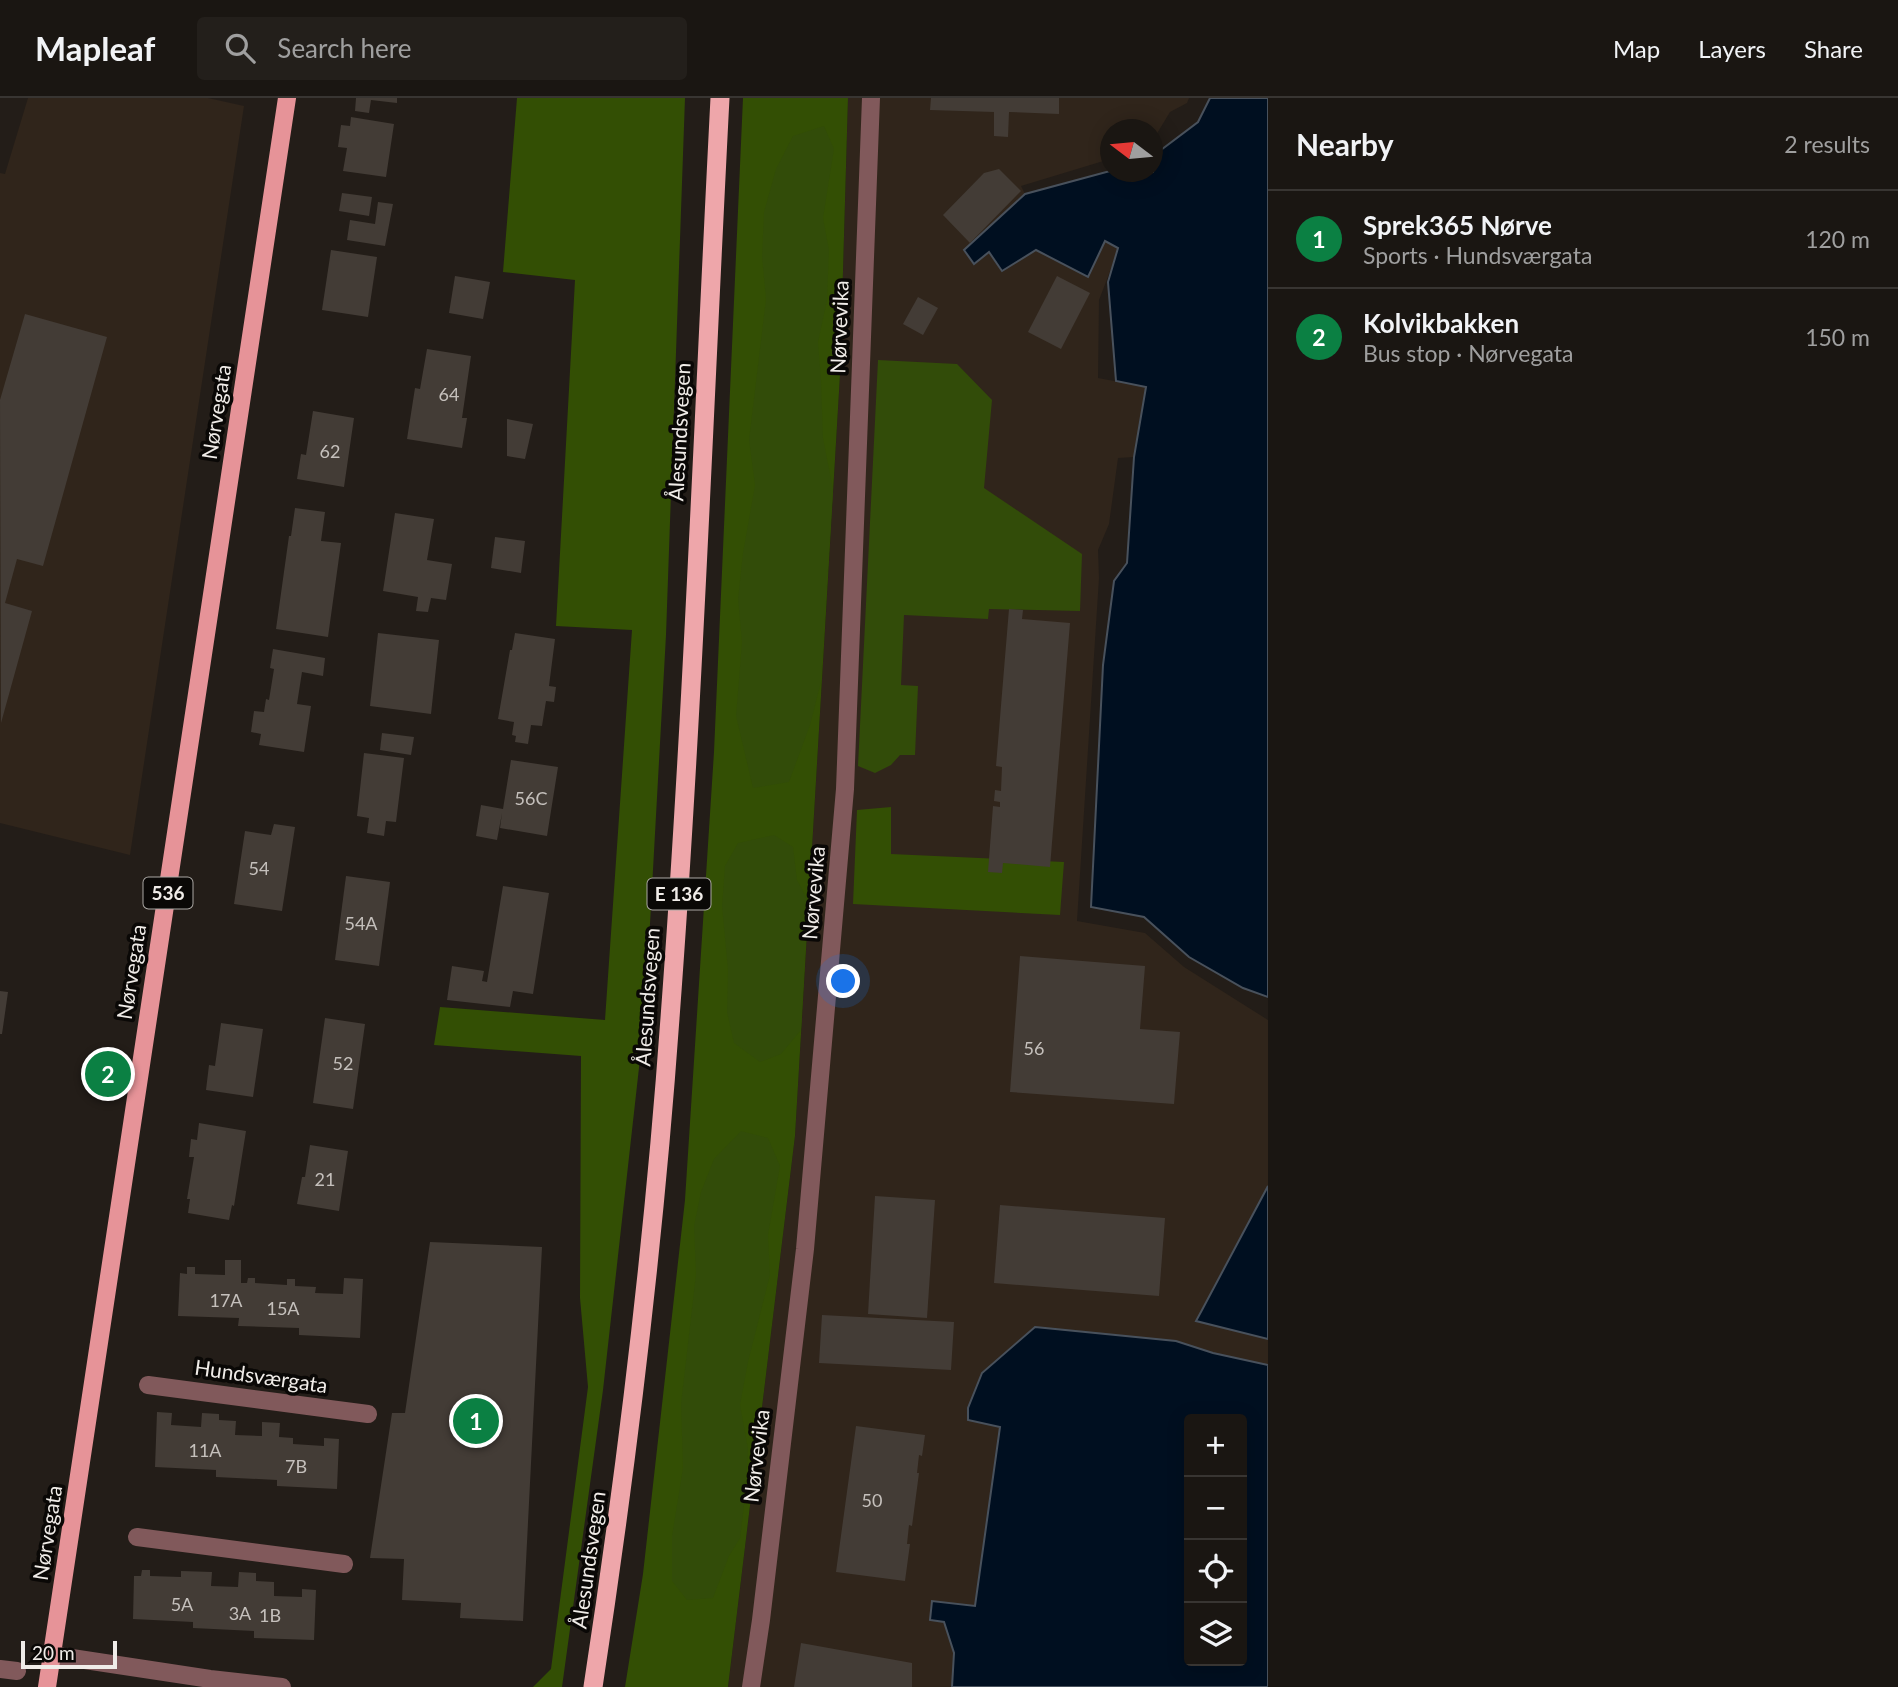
<!DOCTYPE html>
<html lang="en">
<head>
<meta charset="utf-8">
<style>
  body { margin:0; font-family:Lato,sans-serif; background:#231f1b; color:#f1f3f6 }
  .controls { position:absolute; right:21px; bottom:21px; display:grid; overflow:hidden; border-radius:7px; box-shadow:0 4px 18px #0003 }
  .controls button { width:63px; height:63px; display:grid; place-items:center; padding:0; border:0; border-bottom:2px solid #383532; background:#1a1612; color:#f1f3f6; font:35px sans-serif }
  .compass { position:absolute; left:1100px; top:21px; width:63px; height:63px; border-radius:50%; background:#1a1612; box-shadow:0 4px 18px #0003; rotate:286deg }
  .scale { position:absolute; left:21px; bottom:18px; width:96px; box-sizing:border-box; padding-left:7px; border:4px solid #f0ece8; border-top:0; font-size:19px; line-height:24px; white-space:nowrap; color:#f0ece8; -webkit-text-stroke:5px #0a0806; paint-order:stroke }
  .you { position:absolute; left:844px; top:884px; width:24px; height:24px; margin:-18px; border:5px solid #fff; border-radius:50%; background:#1a73e8; box-shadow:0 0 0 10px #1a73e833 }
  .badge { display:grid; place-items:center; width:46px; height:46px; border-radius:50%; background:#0b8043; color:#fff; font-size:23px; font-weight:700 }
  .pin { position:absolute; translate:-50% -50%; border:4px solid #fff; box-shadow:0 2px 7px #0006 }
  .list { margin:0; padding:0; list-style:none }
  h2 { display:flex; justify-content:space-between; align-items:center; height:91px; margin:0; padding:0 28px; font-size:30px }
  h2 small { font-size:23px; font-weight:400; color:#9f9f9f }
  .list li { display:grid; grid-template-columns:46px 1fr auto; gap:21px; align-items:center; box-sizing:border-box; height:98px; padding:0 28px; border-top:2px solid #383532 }
  .list b { display:block; font-size:26px; white-space:nowrap }
  .list p { margin:0; font-size:23px; white-space:nowrap; color:#9f9f9f }
  .list em { font-size:23px; font-style:normal; color:#9f9f9f }
  .icon { flex:none; width:38px; height:38px; fill:none; stroke:currentColor; stroke-width:2; stroke-linecap:round; stroke-linejoin:round }
  .map { position:relative; flex:none; width:1268px; height:1589px; overflow:hidden }
  header { display:flex; align-items:center; gap:42px; box-sizing:border-box; height:98px; padding:0 35px; background:#1a1612; border-bottom:2px solid #383532 }
  header strong { font-size:33px }
  nav { display:flex; gap:38px; margin-inline-start:auto; font-size:24px }
  .search { width:490px; height:63px; background:#231f1b; display:flex; align-items:center; gap:18px; box-sizing:border-box; padding:0 24px; border-radius:7px; color:#9f9f9f; font-size:26px }
  main { display:flex }
  aside { flex:1; background:#1a1612 }
  .map>svg:first-child { display:block }
  .built { fill:#30251b }
  .green { fill:#334f04 }
  .forest { fill:#324c09 }
  .water { fill:#000f20; stroke:#48515c; stroke-width:2; fill-rule:evenodd }
  .building { fill:#433c36 }
  .lines { fill:none; stroke-linecap:round; stroke-linejoin:round }
  .minor { stroke:#81595b; stroke-width:18 }
  .primary { stroke:#e69398; stroke-width:18 }
  .trunk { stroke:#eea6aa; stroke-width:19 }
  .labels { text-anchor:middle; stroke-width:7; stroke-linejoin:round; paint-order:stroke }
  .number-label { font-size:18px; fill:#c5c0bc }
  .shield { fill:#0a0806; stroke:#aba8a4; stroke-width:2 }
  .shield-label { font-size:19px; font-weight:bold; fill:#f0ece8 }
  .street-label { font-size:21px; fill:#f0ece8; stroke:#0a0806 }
</style>
</head>
<body>
<header>
<strong>Mapleaf</strong>
<div class="search"><svg class="icon" aria-label="search" viewBox="0 0 24 24"><circle cx="10" cy="10" r="6"/><path d="M15 15l6 6"/></svg>Search here</div>
<nav><a>Map</a><a>Layers</a><a>Share</a></nav>
</header>
<main>
<div class="map">
<svg width="1268" height="1589" viewBox="0 0 1268 1589">
  <rect width="100%" height="100%" fill="#231d18"/>
  <g class="built">
    <path d="M28,0h180l36,8 -114,749 -130,-32v-650l5,1z"/>
    <path d="M848,0h341l-2,5 -17,9 -17,28v-10h-42l-1,29 -89,27 4,8 -60,56 24,2 47,-2 52,27 17,-36 14,7 -20,52 -1,78 48,9 -12,70 -16,1 -9,66 -11,26 1,28 -22,343 68,12 39,34 84,53v166l-72,135 72,18v26l-55,-12 -37,-12 -179,20 -15,12 -14,47 32,6 -25,180 -43,-4 12,20 10,31 -2,34h-224l67,-551 45,-761z"/>
  </g>
  <g class="green">
    <path d="M517,0h168l-19,537 -21,379 -42,376 -41,297h-29l18,-18 37,-282 -8,-89 1,-242 -147,-11 6,-38 165,13 27,-390 -76,-4 19,-346 -72,-8z"/>
    <path d="M743,0h105l-8,277 -45,761 -67,551h-103l18,-113 42,-374 29,-448z"/>
    <path d="M891,709v47l173,8 -4,53 -207,-11 4,-94z"/>
  </g>
  <g class="forest">
    <path d="M824,28l10,23 -11,69 6,32 -2,50 -9,42 3,38 2,58 10,51 -12,193 -11,43 -21,57 -36,6 -17,-72 6,-74 -4,-43 5,-46 12,-68 -6,-45 17,-141 -4,-42 2,-45 12,-43 17,-33z"/>
    <path d="M878,262l79,4 35,36 -8,88 98,66 -2,57 -91,-2 -1,10 -84,-4 -3,70 17,1 -3,69h-15l-9,10 -16,8 -17,-7z"/>
    <path d="M774,737l19,12 4,33 11,21 -7,129 -20,24 -21,8 -26,-19 -7,-31 1,-42 -6,-64 3,-40 13,-23z"/>
    <path d="M741,1033l27,7 12,28 -12,69 2,40 -22,87 -8,43 8,44 -3,48 -5,41 -11,18 -16,42 -26,2 -15,-19v-45l11,-68 -2,-64 15,-130 -2,-48 7,-34 13,-33z"/>
  </g>
  <g class="water">
    <path d="M1210,0h58v899l-25,-9 -54,-31 -45,-40 -53,-10 12,-242 11,-84 13,-18 7,-106 12,-70 -30,-6 -8,-99 10,-34 -13,-7 -17,36 -52,-27 -34,21 -13,-19 -15,12 -10,-14 61,-56 85,-23 43,1v-16l45,-34z"/>
    <path d="M1268,1088v153l-72,-18 6,-11z"/>
    <path d="M1035,1229l141,14 37,12 55,12v322h-316l2,-34 -10,-31 -14,-2 2,-19 43,5 25,-179 -32,-7v-12l14,-35zM1242,1321v242h-53v-242z"/>
  </g>
  <g class="building">
    <path d="M356,0h41v5l-26,-3 -2,13 -14,-2z"/>
    <path d="M931,0h128v16l-50,-2 -1,25 -14,-1v-24l-64,-2z"/>
    <path d="M351,19l43,7 -8,53 -43,-6 4,-23 -9,-1 3,-22 9,1z"/>
    <path d="M999,71l22,22 -51,52 -27,-28 41,-42z"/>
    <path d="M342,95l30,4 -3,19 -30,-5z"/>
    <path d="M378,104l15,2 -8,42 -38,-6 3,-20 25,4z"/>
    <path d="M331,152l46,7 -9,60 -46,-7z"/>
    <path d="M455,178l35,6 -7,37 -34,-6z"/>
    <path d="M1057,178l33,17 -29,56 -33,-17z"/>
    <path d="M918,199l20,11 -15,27 -20,-11z"/>
    <path d="M25,216l82,23 -64,229 -26,-7 -12,44 27,8 -31,112 -1,-323z"/>
    <path d="M427,251l44,7 -9,62h5l-5,30 -55,-9 8,-51 5,1z"/>
    <path d="M313,313l41,7 -10,69 -47,-8 4,-25 5,1z"/>
    <path d="M507,321l26,5 -8,35 -18,-3z"/>
    <path d="M295,410l30,4 -4,29 20,2 -13,94 -52,-8 13,-93h2z"/>
    <path d="M395,415l39,6 -7,41 25,4 -6,36 -15,-2 -3,14 -12,-1 2,-14 -35,-6z"/>
    <path d="M495,439l30,4 -4,32 -30,-5z"/>
    <path d="M1009,511l14,1 -1,9 48,4 -20,244 -47,-4 -1,10 -14,-1 5,-66 7,1v-5l-6,-1 1,-11 6,1 1,-24 -6,-1z"/>
    <path d="M378,535l61,7 -8,74 -61,-8z"/>
    <path d="M515,535l40,6 -6,47 7,1 -2,15 -8,-1 -4,25 -11,-1 -3,19 -13,-2 1,-6 -4,-1 2,-13 -16,-3 12,-69h2z"/>
    <path d="M273,551l52,9 -2,18 -21,-4 -5,32 14,2 -7,46 -45,-7 2,-11 -10,-2 3,-21 10,1 2,-13 3,1 5,-31 -4,-1z"/>
    <path d="M382,635l32,4 -3,18 -31,-5z"/>
    <path d="M364,655l40,5 -8,64 -10,-1 -2,15 -17,-3 2,-15 -12,-2z"/>
    <path d="M511,662l47,7 -11,69 -47,-8 2,-15 -5,27 -21,-4 5,-31 22,4z"/>
    <path d="M274,726l21,3 -13,84 -48,-7 11,-73 26,4z"/>
    <path d="M346,778l44,6 -11,84 -44,-6z"/>
    <path d="M503,788l46,7 -16,101 -20,-3 -3,16 -63,-7 5,-34 32,5 -2,10 5,1z"/>
    <path d="M1020,858l125,10 -5,63 40,3 -6,72 -164,-12z"/>
    <path d="M0,893l8,1 -6,42h-2z"/>
    <path d="M325,920l40,6 -12,85 -40,-6z"/>
    <path d="M221,925l42,6 -10,68 -47,-7 3,-25 6,1z"/>
    <path d="M199,1025l47,8 -12,75 -2,-1 -3,15 -41,-7 2,-14h-3l7,-42h-5l2,-18 6,1z"/>
    <path d="M310,1047l38,6 -9,60 -42,-7 5,-27h3z"/>
    <path d="M875,1098l60,4 -8,118 -59,-4z"/>
    <path d="M1000,1107l165,13 -6,78 -165,-13z"/>
    <path d="M430,1144l112,5 -19,374 -63,-3 1,-15 -59,-3 2,-41 -34,-1 22,-145h13z"/>
    <path d="M225,1162h16v23h6l1,-5h7v5l32,2v-6h8v7l21,1 -1,6 28,1 1,-16 19,1 -3,59 -61,-3v-7l-61,-2 1,-8 -61,-2 2,-43 7,1v-7h8v7l30,1z"/>
    <path d="M822,1217l132,7 -3,48 -132,-7z"/>
    <path d="M157,1314l15,1 -1,12 30,2 1,-14 17,1v6l17,1 -1,14 27,1v-14l18,1 -1,14 14,1v6l31,2v-8l15,1 -2,50 -60,-3v-6l-61,-3v-7l-61,-3z"/>
    <path d="M856,1328l69,9 -3,21 -3,-1 -2,18h2l-7,53 -3,-1 -2,19h3l-5,37 -69,-9z"/>
    <path d="M142,1472h8v6l31,1v-6l31,1 -1,14 27,1 1,-15 17,1v8l18,1v14l28,1v-8l14,1 -2,50 -60,-2v-7l-61,-3v-6l-60,-3 1,-43h7z"/>
    <path d="M801,1545l111,20v24h-118z"/>
  </g>
  <g class="lines">
    <g class="minor">
      <path d="M148,1287l220,29"/>
      <path d="M137,1439l207,27"/>
      <path d="M52,1557l158,24 72,8"/>
      <path d="M0,1571l17,2"/>
      <path d="M751,1589l10,-67 44,-371 40,-460 26,-691"/>
    </g>
    <path class="primary" d="M47,1589l240,-1589"/>
    <path class="trunk" d="M593,1589c34,-222 61,-445 77,-669 23,-306 34,-613 50,-920"/>
  </g>
  <g class="labels">
    <g class="number-label">
      <text x="449" y="303">64</text>
      <text x="330" y="360">62</text>
      <text x="531" y="707">56C</text>
      <text x="259" y="777">54</text>
      <text x="361" y="832">54A</text>
      <text x="1034" y="957">56</text>
      <text x="343" y="972">52</text>
      <text x="325" y="1088">21</text>
      <text x="226" y="1209">17A</text>
      <text x="283" y="1217">15A</text>
      <text x="205" y="1359">11A</text>
      <text x="296" y="1375">7B</text>
      <text x="872" y="1409">50</text>
      <text x="182" y="1513">5A</text>
      <text x="240" y="1522">3A</text>
      <text x="270" y="1524">1B</text>
    </g>
    <g class="shield">
      <rect x="143.5" y="779.5" width="49" height="31" rx="5"/>
      <rect x="647.5" y="780.5" width="63" height="31" rx="5"/>
    </g>
    <g class="shield-label">
      <text x="168" y="802">536</text>
      <text x="679" y="803">E 136</text>
    </g>
    <g class="street-label">
      <text transform="translate(840 229) rotate(-88)" y="7">Nørvevika</text>
      <text transform="translate(217 314) rotate(-81)" y="7">Nørvegata</text>
      <text transform="translate(680 334) rotate(-87)" y="7">Ålesundsvegen</text>
      <text transform="translate(814 795) rotate(-85)" y="7">Nørvevika</text>
      <text transform="translate(132 874) rotate(-81)" y="7">Nørvegata</text>
      <text transform="translate(648 899) rotate(-86)" y="7">Ålesundsvegen</text>
      <text transform="translate(261 1279) rotate(8)" y="7">Hundsværgata</text>
      <text transform="translate(757 1358) rotate(-83)" y="7">Nørvevika</text>
      <text transform="translate(48 1435) rotate(-81)" y="7">Nørvegata</text>
      <text transform="translate(589 1462) rotate(-82)" y="7">Ålesundsvegen</text>
    </g>
  </g>
</svg>
<div class="controls">
<button>+</button>
<button>−</button>
<button><svg class="icon" aria-label="locate" viewBox="0 0 24 24"><circle cx="12" cy="12" r="6"/><path d="M12 2v4M12 18v4M2 12h4M18 12h4"/></svg></button>
<button><svg class="icon" aria-label="layers" viewBox="0 0 24 24"><path d="M12 4l9 5-9 5-9-5zM3 14l9 5 9-5"/></svg></button>
</div>
<svg class="compass" viewBox="-18 -18 36 36"><path d="M0-13l5 13h-10z" fill="#e53935"/><path d="M0 13l5-13h-10z" fill="#9f9f9f"/></svg>
<div class="scale">20 m</div>
<div class="you"></div>
<div class="pin badge" style="left:476px;top:1323px">1</div>
<div class="pin badge" style="left:108px;top:976px">2</div>
</div>
<aside>
<h2>Nearby<small>2 results</small></h2>
<ul class="list">
<li><span class="badge">1</span><div><b>Sprek365 Nørve</b><p>Sports · Hundsværgata</p></div><em>120 m</em></li>
<li><span class="badge">2</span><div><b>Kolvikbakken</b><p>Bus stop · Nørvegata</p></div><em>150 m</em></li>
</ul>
</aside>
</main>
</body>
</html>
